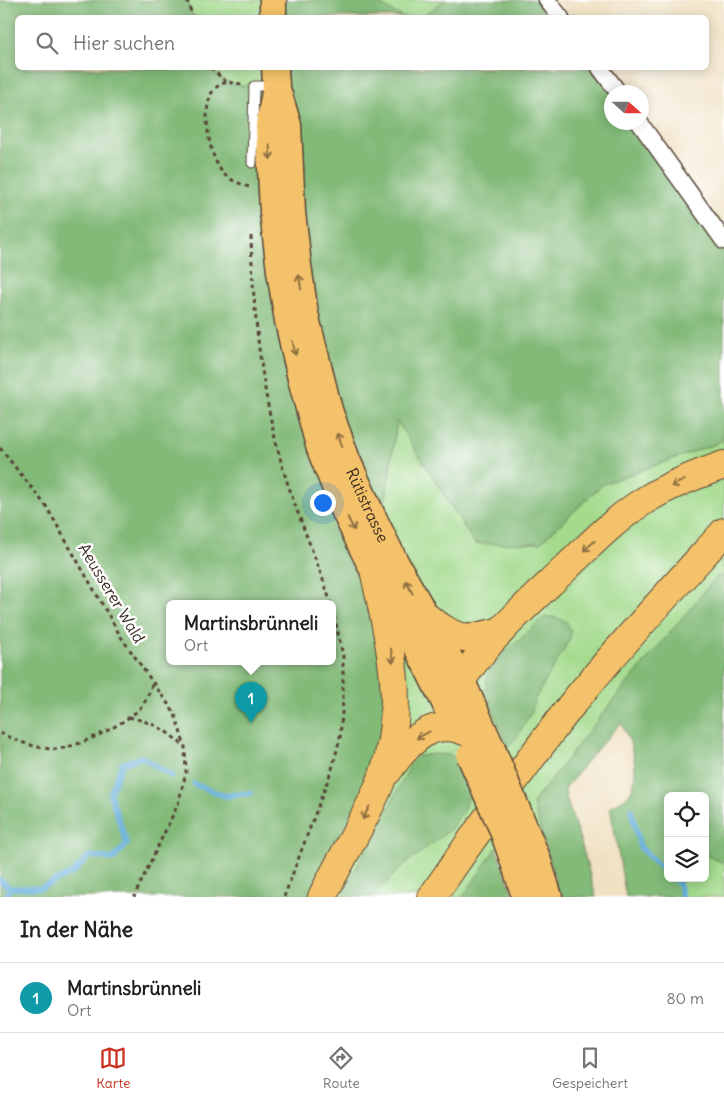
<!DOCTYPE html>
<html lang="de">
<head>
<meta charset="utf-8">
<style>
  body { margin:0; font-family:Delius,sans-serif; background:#f2f2f2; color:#202124 }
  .controls { position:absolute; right:15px; bottom:15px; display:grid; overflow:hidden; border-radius:8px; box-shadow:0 2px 12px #0003 }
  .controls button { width:45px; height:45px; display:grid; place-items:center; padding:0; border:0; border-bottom:1px solid #e0e0e0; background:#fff; color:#202124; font:25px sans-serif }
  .compass { position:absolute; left:604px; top:85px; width:45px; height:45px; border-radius:50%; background:#fff; box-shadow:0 2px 12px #0003; rotate:111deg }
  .you { position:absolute; left:322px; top:502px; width:18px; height:18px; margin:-12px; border:4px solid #fff; border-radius:50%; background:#1a73e8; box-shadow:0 0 0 8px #1a73e833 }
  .badge { display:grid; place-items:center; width:32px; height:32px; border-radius:50%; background:#c8321e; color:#fff; font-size:16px; font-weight:700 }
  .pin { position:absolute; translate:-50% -41px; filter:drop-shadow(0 1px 2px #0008) }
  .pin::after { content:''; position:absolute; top:26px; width:18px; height:15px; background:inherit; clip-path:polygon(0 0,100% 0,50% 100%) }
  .popup { position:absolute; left:166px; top:600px; width:170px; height:65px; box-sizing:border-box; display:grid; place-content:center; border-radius:8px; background:#fff; filter:drop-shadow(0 1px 4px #0005); font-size:16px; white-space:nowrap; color:#757577 }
  .popup b { font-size:19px; color:#202124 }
  .popup::after { content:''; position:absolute; left:50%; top:100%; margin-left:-10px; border:10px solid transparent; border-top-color:#fff }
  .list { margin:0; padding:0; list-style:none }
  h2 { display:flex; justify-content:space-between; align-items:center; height:65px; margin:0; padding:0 20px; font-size:21px }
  h2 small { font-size:16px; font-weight:400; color:#757577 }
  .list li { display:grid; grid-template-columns:32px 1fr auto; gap:15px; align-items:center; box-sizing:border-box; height:70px; padding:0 20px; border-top:1px solid #e0e0e0 }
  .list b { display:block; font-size:19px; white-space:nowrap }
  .list p { margin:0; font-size:16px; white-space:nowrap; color:#757577 }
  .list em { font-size:16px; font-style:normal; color:#757577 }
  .icon { flex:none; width:28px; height:28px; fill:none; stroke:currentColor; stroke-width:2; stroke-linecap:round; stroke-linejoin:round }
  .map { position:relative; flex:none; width:724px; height:897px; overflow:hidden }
  .search { position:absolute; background:#fff; box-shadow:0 2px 12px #0003; left:15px; right:15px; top:15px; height:55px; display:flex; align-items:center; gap:12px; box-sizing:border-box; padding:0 18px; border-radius:8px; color:#757577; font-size:19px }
  .sheet { height:135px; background:#fff }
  nav { display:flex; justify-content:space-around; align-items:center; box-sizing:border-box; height:70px; border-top:1px solid #e0e0e0; background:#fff; font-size:14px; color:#757577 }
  nav a { display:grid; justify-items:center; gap:2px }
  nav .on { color:#c8321e }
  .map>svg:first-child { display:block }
  .green { fill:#a3da8c; stroke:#6f8255 }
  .forest { fill:#82ba78; stroke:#5e724b; fill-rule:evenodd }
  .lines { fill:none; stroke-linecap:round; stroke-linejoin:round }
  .stream { stroke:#63addb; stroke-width:5.5 }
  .lane-casing { stroke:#564537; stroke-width:11 }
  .street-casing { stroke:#564537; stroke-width:19 }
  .primary-casing { stroke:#564537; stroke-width:29 }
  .highway-casing { stroke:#564537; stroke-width:30 }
  .path { stroke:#564537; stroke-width:3; stroke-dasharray:4 4; stroke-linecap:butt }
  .lane { stroke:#fff; stroke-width:9 }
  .street { stroke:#fff; stroke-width:16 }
  .primary { stroke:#f4c26a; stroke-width:26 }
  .highway { stroke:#f4c26a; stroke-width:28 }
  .primary-bridge-casing { stroke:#564537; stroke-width:29; stroke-linecap:butt }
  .primary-bridge { stroke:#f4c26a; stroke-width:26 }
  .oneway { stroke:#8e6e40 }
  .labels { text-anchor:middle; stroke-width:5; stroke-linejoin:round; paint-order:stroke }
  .street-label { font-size:16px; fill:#3b2a1e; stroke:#fff }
</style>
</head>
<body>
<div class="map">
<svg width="724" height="897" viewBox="0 0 724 897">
  <rect width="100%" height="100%" fill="#fff"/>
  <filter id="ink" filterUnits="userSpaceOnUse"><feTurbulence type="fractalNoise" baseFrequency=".02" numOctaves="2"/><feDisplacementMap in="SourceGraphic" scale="10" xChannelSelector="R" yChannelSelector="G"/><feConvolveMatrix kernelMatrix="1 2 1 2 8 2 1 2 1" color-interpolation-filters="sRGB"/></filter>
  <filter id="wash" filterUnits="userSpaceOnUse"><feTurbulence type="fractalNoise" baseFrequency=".0096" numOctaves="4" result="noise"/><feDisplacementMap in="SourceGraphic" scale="20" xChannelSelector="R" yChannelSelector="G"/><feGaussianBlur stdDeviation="1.12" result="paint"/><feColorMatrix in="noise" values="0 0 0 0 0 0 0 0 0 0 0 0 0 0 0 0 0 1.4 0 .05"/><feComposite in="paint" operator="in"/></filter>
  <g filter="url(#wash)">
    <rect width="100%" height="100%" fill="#f0e1c2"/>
    <g class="green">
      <path d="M187,0h86v17h-80z"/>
      <path d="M372,0h73l-25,18 -18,-1z"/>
      <path d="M211,68h64l1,18c-21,0 -53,3 -65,-18z"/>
      <path d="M397,420l143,123 63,-59 112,-40 9,-5v139l-6,-2 -107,127 -78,100 11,39 -48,6 -33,49h-141l53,-323z"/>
      <path d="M705,855l19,8v34h-40l-3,-7v-12h24z"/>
    </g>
    <g class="forest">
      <path d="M0,0h187l6,17 -175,1v50h193c12,21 44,18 65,18l-1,-18h325l12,24v30l27,1 85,118v198l-9,5 -112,40 -63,59 -65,1 -78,-123 -22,153 21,129 -74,194h-322zM170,604h162v58h-162z"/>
      <path d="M273,0h99l30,17h-129z"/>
      <path d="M445,0h102l14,18h-141z"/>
      <path d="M718,575l6,3v285l-19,-8v-59h-37v82h13v12l3,7h-58l-16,-90c8,-5 19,-9 22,-18 8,-21 -1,-47 -11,-66l-30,33 -26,33 2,12 13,38 16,58h-36l-27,-94 78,-100z"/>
      <path d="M544,617h10l12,4 5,10 -1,8 -34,58 -4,14 -15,26 -9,10 -22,-55 1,-13 4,-13z"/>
      <path d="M434,754l18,1 8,9 10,28 -7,19 -13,19 -45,34 -33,33h-31l71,-134 7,-7z"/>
      <path d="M496,848l18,49h-51z"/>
    </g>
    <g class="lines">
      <g class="stream">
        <path d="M194,784l31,12 26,-3"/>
        <path d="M631,809l9,38 28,28"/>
        <path d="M672,878l7,6 3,13"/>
        <path d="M0,880l10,8h31l33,-16 15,-16 24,3 14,-15 -17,-50 12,-30 20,-7 30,19"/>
        <path d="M6,897l4,-9"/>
      </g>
    </g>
  </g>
  <g filter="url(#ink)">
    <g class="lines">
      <g class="lane-casing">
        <path id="lane" d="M252,163l2,-77h19"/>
      </g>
      <g class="street-casing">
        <g id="street">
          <path d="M547,0l14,18"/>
          <path d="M600,68l18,24"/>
          <path d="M639,122l85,119"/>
        </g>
      </g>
      <g class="primary-casing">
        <g id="primary">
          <path d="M273,0v18"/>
          <path d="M275,68l1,18 -7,40 4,86 7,59 8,50 13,58 19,70 25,63 30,62 26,41 54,108"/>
          <path id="s1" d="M278,92l10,33 4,87 6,53 7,49 24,96 18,50 23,51 23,47 68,121 31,70"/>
          <path d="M537,858l12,39"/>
          <path d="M517,871l8,26"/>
        </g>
      </g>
      <g class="highway-casing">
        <g id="highway">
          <path d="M425,616c33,24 36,26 76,15"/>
          <path d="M447,706c26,-55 75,-96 119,-138 25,-24 51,-51 81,-69 24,-15 51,-25 77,-34"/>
          <path d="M388,771c21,-30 46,-58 85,-36 7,4 13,10 19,14"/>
          <path d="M322,897c19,-39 43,-76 59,-116 27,-70 9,-137 -6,-207"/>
          <path d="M432,897c45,-66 92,-131 141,-194 48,-59 100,-115 151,-171"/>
        </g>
      </g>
      <g class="path">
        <path d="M187,0l6,18"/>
        <path d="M211,68l15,14 16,2"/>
        <path d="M226,82c-6,2 -12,6 -15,12 -9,20 -2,66 14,81 7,6 16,9 24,12"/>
        <path d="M251,236c2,72 9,144 27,214 13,53 37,102 53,154"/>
        <path d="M0,448l46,58 75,131 54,77 10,33 1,26 -8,31 -44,93"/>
        <path d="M129,717c27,7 34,11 55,29"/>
        <path d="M0,733c18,8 36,16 56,16 21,-1 72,-26 86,-43 5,-7 8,-16 11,-24"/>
        <path d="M284,897l48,-128 8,-31 3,-37v-46l-11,-48"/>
      </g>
      <use href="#lane" class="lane"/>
      <use href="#street" class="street"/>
      <use href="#primary" class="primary"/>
      <use href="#highway" class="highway"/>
      <g class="primary-bridge-casing">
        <g id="primary-bridge">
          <path d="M492,749l45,109"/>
          <path d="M470,756l32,72 15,43"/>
        </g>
      </g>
      <use href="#primary-bridge" class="primary-bridge"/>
    </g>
    <defs><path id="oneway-shaft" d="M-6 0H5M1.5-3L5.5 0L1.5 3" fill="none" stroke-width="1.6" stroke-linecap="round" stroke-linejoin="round" transform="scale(1.25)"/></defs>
    <g class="oneway">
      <use href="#oneway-shaft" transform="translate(270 152) rotate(87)"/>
      <use href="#oneway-shaft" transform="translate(300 282) rotate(-99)"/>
      <use href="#oneway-shaft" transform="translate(294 348) rotate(78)"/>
      <use href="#oneway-shaft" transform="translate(340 440) rotate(-110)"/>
      <use href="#oneway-shaft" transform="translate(678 483) rotate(155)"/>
      <use href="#oneway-shaft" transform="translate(351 524) rotate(64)"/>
      <use href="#oneway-shaft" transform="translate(589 546) rotate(138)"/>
      <use href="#oneway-shaft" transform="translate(409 587) rotate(-119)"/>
      <use href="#oneway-shaft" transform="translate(392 656) rotate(82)"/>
      <use href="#oneway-shaft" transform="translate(423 735) rotate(151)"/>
      <use href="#oneway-shaft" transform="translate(366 813) rotate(117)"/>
    </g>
  </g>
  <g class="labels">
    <g class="street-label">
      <text dy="6" stroke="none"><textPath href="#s1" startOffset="426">Rütistrasse</textPath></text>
      <text transform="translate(112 593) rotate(59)" y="6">Aeusserer Wald</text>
    </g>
  </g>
</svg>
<div class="controls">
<button><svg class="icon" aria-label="locate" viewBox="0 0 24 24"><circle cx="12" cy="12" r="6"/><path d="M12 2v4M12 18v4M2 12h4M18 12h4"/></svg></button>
<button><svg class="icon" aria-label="layers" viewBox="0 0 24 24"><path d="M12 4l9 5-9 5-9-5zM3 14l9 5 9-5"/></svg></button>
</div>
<svg class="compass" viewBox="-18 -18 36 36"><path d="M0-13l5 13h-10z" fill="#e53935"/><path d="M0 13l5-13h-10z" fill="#757577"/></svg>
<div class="you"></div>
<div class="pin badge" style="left:251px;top:723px;background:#0f9aa8">1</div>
<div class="popup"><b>Martinsbrünneli</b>Ort</div>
<div class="search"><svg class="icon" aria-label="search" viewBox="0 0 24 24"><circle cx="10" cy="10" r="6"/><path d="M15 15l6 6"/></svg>Hier suchen</div>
</div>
<section class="sheet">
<h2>In der Nähe<small></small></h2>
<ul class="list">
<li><span class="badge" style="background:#0f9aa8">1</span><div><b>Martinsbrünneli</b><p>Ort</p></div><em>80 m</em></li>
</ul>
</section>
<nav>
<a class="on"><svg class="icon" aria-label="map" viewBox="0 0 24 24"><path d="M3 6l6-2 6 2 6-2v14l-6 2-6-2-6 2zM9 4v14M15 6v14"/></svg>Karte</a>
<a><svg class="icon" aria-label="directions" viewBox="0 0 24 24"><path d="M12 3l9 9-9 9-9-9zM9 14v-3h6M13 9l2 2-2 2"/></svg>Route</a>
<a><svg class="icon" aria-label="saved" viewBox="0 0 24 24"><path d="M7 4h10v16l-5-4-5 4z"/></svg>Gespeichert</a>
</nav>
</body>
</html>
